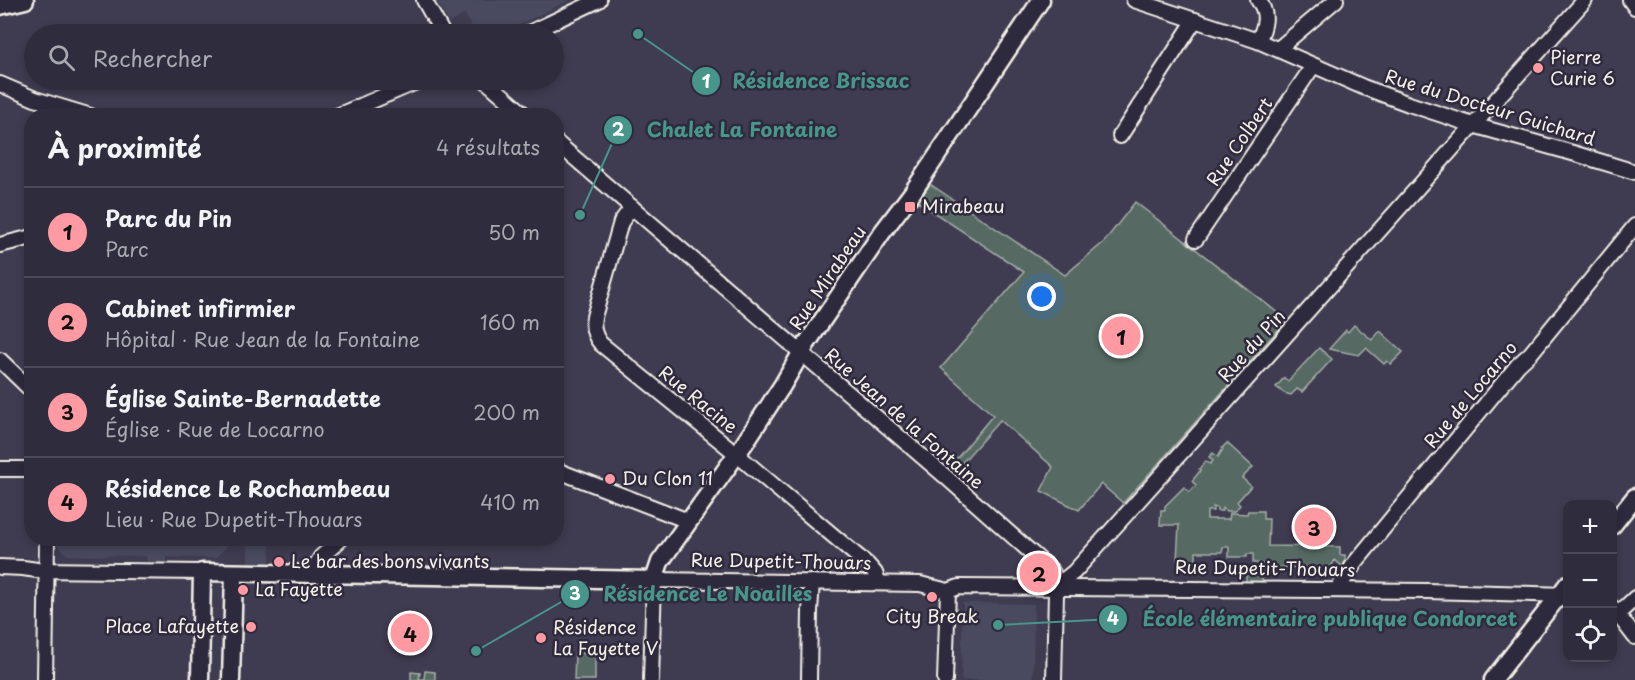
<!DOCTYPE html>
<html lang="fr">
<head>
<meta charset="utf-8">
<style>
  body { margin:0; font-family:"Playpen Sans",sans-serif; background:#3b3948; color:#f1f3f6 }
  .controls { position:absolute; right:18px; bottom:18px; display:grid; overflow:hidden; border-radius:12px; box-shadow:0 3px 9px #0003 }
  .controls button { width:54px; height:54px; display:grid; place-items:center; padding:0; border:0; border-bottom:2px solid #4a4957; background:#2f2d3d; color:#f1f3f6; font:30px sans-serif }
  .you { position:absolute; left:1042px; top:297px; width:21px; height:21px; margin:-15px; border:4px solid #fff; border-radius:50%; background:#1a73e8; box-shadow:0 0 0 9px #1a73e833 }
  .badge { display:grid; place-items:center; width:39px; height:39px; border-radius:50%; background:#ff9aa2; color:#111; font-size:20px; font-weight:700 }
  .pin { position:absolute; translate:-50% -50%; border:3px solid #fff; box-shadow:0 2px 6px #0006 }
  .list { margin:0; padding:0; list-style:none }
  h2 { display:flex; justify-content:space-between; align-items:center; height:78px; margin:0; padding:0 24px; font-size:26px }
  h2 small { font-size:20px; font-weight:400; color:#a7a8b0 }
  .list li { display:grid; grid-template-columns:39px 1fr auto; gap:18px; align-items:center; box-sizing:border-box; height:90px; padding:0 24px; border-top:2px solid #4a4957 }
  .list b { display:block; font-size:22px; white-space:nowrap }
  .list p { margin:0; font-size:20px; white-space:nowrap; color:#a7a8b0 }
  .list em { font-size:20px; font-style:normal; color:#a7a8b0 }
  .icon { flex:none; width:33px; height:33px; fill:none; stroke:currentColor; stroke-width:2; stroke-linecap:round; stroke-linejoin:round }
  .map { position:relative; flex:none; width:1635px; height:680px; overflow:hidden }
  .search { position:absolute; background:#2f2d3d; box-shadow:0 3px 9px #0003; left:24px; top:24px; width:540px; height:66px; display:flex; align-items:center; gap:15px; box-sizing:border-box; padding:0 21px; border-radius:33px; color:#a7a8b0; font-size:22px }
  .panel { position:absolute; background:#2f2d3d; box-shadow:0 3px 9px #0003; left:24px; top:108px; width:540px; height:438px; border-radius:24px }
  .map>svg:first-child { display:block }
  .built { fill:#4a485f }
  .green { fill:#566a64; stroke:#a5aea6; stroke-width:1.5 }
  .lines { fill:none; stroke-linecap:round; stroke-linejoin:round }
  .minor-casing { stroke:#f4f1e8; stroke-width:18 }
  .tertiary-casing { stroke:#f4f1e8; stroke-width:21 }
  .minor { stroke:#2f2a3d; stroke-width:14 }
  .tertiary { stroke:#2f2a3d; stroke-width:16 }
  .poi-dot { fill:#ff9aa2; stroke:#2f2a3d; stroke-width:2 }
  .labels { text-anchor:middle; stroke-width:5; stroke-linejoin:round; paint-order:stroke }
  .poi-label { font-size:18px; fill:#f4f1e8; stroke:#2f2a3d; text-anchor:start }
  .street-label { font-size:18px; fill:#f4f1e8; stroke:#2f2a3d }
  .leader { fill:none; stroke:#48958c; stroke-width:2 }
  .callout-dot { fill:#48958c; stroke:#2f2a3d; stroke-width:2 }
  .mark-label { font-size:18px; text-anchor:middle; font-weight:bold; fill:#fff }
  .callout-label { font-size:20px; text-anchor:middle; font-weight:bold; fill:#48958c; stroke:#2f2a3d; stroke-width:5; stroke-linejoin:round; paint-order:stroke }
</style>
</head>
<body>
<div class="map">
<svg width="1635" height="680" viewBox="0 0 1635 680">
  <rect width="100%" height="100%" fill="#3f3c51"/>
  <filter id="ink" filterUnits="userSpaceOnUse"><feTurbulence type="fractalNoise" baseFrequency=".0167" numOctaves="2"/><feDisplacementMap in="SourceGraphic" scale="12" xChannelSelector="R" yChannelSelector="G"/><feConvolveMatrix kernelMatrix="1 2 1 2 8 2 1 2 1" color-interpolation-filters="sRGB"/></filter>
  <g filter="url(#ink)">
    <g class="built">
      <path d="M436,0h134l-70,34h-25l-10,-20 -16,9z"/>
      <path d="M56,538l221,1 -7,5v22l-22,-1v-20l-20,-1 -1,2 -12,12 -48,-1v6h-20l-1,-7 -79,-1 -11,-12z"/>
      <path d="M963,603l71,1 -1,76h-72z"/>
    </g>
    <g class="green">
      <path d="M930,184l135,91 39,-33 31,-40 152,118 -164,183 -22,-19 -22,26 -38,-19 12,-24 -53,-47 -47,53 -5,-4 45,-54 -52,-47 83,-96 -106,-70z"/>
      <path d="M1354,325l18,15 8,-9 23,21 -12,12 -4,-3 -3,3 -18,-16 -7,7 -30,-6 17,-19 2,2z"/>
      <path d="M1319,348l13,11 -30,33 -5,-3 -6,6 -7,-2 -8,-6 8,-9 4,3z"/>
      <path d="M1227,443l26,24 -11,11 9,8 -14,16 3,3 -5,6h-8l-5,-3v3h-5v-3l-4,-1v4h-6v8h22l1,-6 17,1 1,-3h15v8h6l-1,27 72,1v8h5v9l-2,3 -8,-7 -3,5v3l-33,-1 -31,1v-2h-4v-2l-11,-1v-9h-6v3h-18v-10h-6l-1,5h-26v8h-19l2,-35h-19l1,-15h4v-4l19,-19 6,5 6,-7 -4,-4 8,-10 -1,-2 7,-8 4,3 3,-3 -4,-4 4,-4 5,4 5,-8 -1,-1z"/>
      <rect x="1246" y="572" width="16" height="10"/>
      <path d="M575,653l20,1v26h-21z"/>
      <path d="M425,671l10,1v8h-24v-8l9,1 -1,6h5z"/>
    </g>
    <g class="lines">
      <g class="minor-casing">
        <g id="minor">
          <path d="M424,0l19,34"/>
          <path d="M1134,0l124,41 105,46 46,17 64,21 103,29 59,18"/>
          <path d="M1630,0l5,7"/>
          <path d="M527,34l72,-34"/>
          <path d="M1258,41c7,-14 11,-28 0,-41"/>
          <path d="M1278,49l58,-49"/>
          <path d="M485,80l41,36"/>
          <path d="M0,84l35,15 56,17"/>
          <path d="M337,116l84,-36"/>
          <path d="M1120,136l75,-116"/>
          <path d="M556,142l390,335 106,94 3,7 1,15 -2,87"/>
          <path d="M632,207l-11,15 -27,95c-2,11 0,19 7,27l127,103 140,118 7,8 4,10"/>
          <path d="M1196,239l117,-173"/>
          <path d="M0,245l32,-8"/>
          <path d="M0,360l32,31"/>
          <path d="M0,469h32"/>
          <path d="M556,470l132,51"/>
          <path d="M0,567l23,1 14,2 165,2"/>
          <path d="M310,575l11,-18 21,-19"/>
          <path d="M1055,587l19,-15 64,-71 447,-501"/>
          <path d="M1339,590l2,-6 13,-20 164,-199 13,-12 104,-127"/>
          <path d="M1612,607l23,30"/>
          <path d="M1618,614l17,-16"/>
          <path d="M45,680l2,-142"/>
          <path d="M651,680l3,-100 266,4 28,7 11,-4 468,4 140,4"/>
          <path d="M809,680l1,-69 2,-29"/>
          <path d="M945,680l3,-89"/>
        </g>
      </g>
      <g class="tertiary-casing">
        <g id="tertiary">
          <path d="M0,6l25,-6"/>
          <path d="M1612,526l23,-29"/>
          <path d="M200,680l2,-108 452,8 6,-18 84,-118 38,-58 25,-43 74,-109 31,-41 129,-193"/>
          <path d="M231,680l3,-106"/>
          <path d="M1493,680l75,-96"/>
        </g>
      </g>
      <use href="#minor" class="minor"/>
      <use href="#tertiary" class="tertiary"/>
    </g>
  </g>
  <g class="poi-dot">
    <circle cx="1538" cy="68" r="6"/>
    <rect x="904" y="201" width="12" height="12" rx="3"/>
    <circle cx="610" cy="479" r="6"/>
    <circle cx="279" cy="562" r="6"/>
    <circle cx="243" cy="590" r="6"/>
    <circle cx="932" cy="597" r="6"/>
    <circle cx="251" cy="627" r="6"/>
    <circle cx="541" cy="638" r="6"/>
  </g>
  <g class="labels">
    <g class="poi-label">
      <text x="1550" y="64">Pierre<tspan x="1550" dy="21">Curie 6</tspan></text>
      <text x="922" y="213">Mirabeau</text>
      <text x="622" y="485">Du Clon 11</text>
      <text x="291" y="568">Le bar des bons vivants</text>
      <text x="255" y="596">La Fayette</text>
      <text x="932" y="623" text-anchor="middle">City Break</text>
      <text x="239" y="633" text-anchor="end">Place Lafayette</text>
      <text x="553" y="634">Résidence<tspan x="553" dy="21">La Fayette V</tspan></text>
    </g>
    <g class="street-label">
      <text transform="translate(1490 108) rotate(17)" y="6">Rue du Docteur Guichard</text>
      <text transform="translate(1240 142) rotate(-56)" y="6">Rue Colbert</text>
      <text transform="translate(828 278) rotate(-56)" y="6">Rue Mirabeau</text>
      <text transform="translate(1252 346) rotate(-48)" y="6">Rue du Pin</text>
      <text transform="translate(1471 395) rotate(-50)" y="6">Rue de Locarno</text>
      <text transform="translate(698 400) rotate(39)" y="6">Rue Racine</text>
      <text transform="translate(904 419) rotate(41)" y="6">Rue Jean de la Fontaine</text>
      <text transform="translate(781 562) rotate(1)" y="6">Rue Dupetit-Thouars</text>
      <text transform="translate(1265 569) rotate(1)" y="6">Rue Dupetit-Thouars</text>
    </g>
  </g>
  <path class="leader" d="M638 34L706 81M580 215L618 130M476 651L575 594M998 625L1113 619"/>
  <g class="callout-dot">
    <circle cx="638" cy="34" r="6"/>
    <circle cx="580" cy="215" r="6"/>
    <circle cx="476" cy="651" r="6"/>
    <circle cx="998" cy="625" r="6"/>
    <circle cx="706" cy="81" r="15"/>
    <circle cx="618" cy="130" r="15"/>
    <circle cx="575" cy="594" r="15"/>
    <circle cx="1113" cy="619" r="15"/>
  </g>
  <g class="mark-label">
    <text x="706" y="88">1</text>
    <text x="618" y="136">2</text>
    <text x="575" y="600">3</text>
    <text x="1113" y="625">4</text>
  </g>
  <g class="callout-label">
    <text x="821" y="88">Résidence Brissac</text>
    <text x="742" y="137">Chalet La Fontaine</text>
    <text x="708" y="601">Résidence Le Noailles</text>
    <text x="1330" y="626">École élémentaire publique Condorcet</text>
  </g>
</svg>
<div class="controls">
<button>+</button>
<button>−</button>
<button><svg class="icon" aria-label="locate" viewBox="0 0 24 24"><circle cx="12" cy="12" r="6"/><path d="M12 2v4M12 18v4M2 12h4M18 12h4"/></svg></button>
</div>
<div class="you"></div>
<div class="pin badge" style="left:1121px;top:336px">1</div>
<div class="pin badge" style="left:1039px;top:573px">2</div>
<div class="pin badge" style="left:1314px;top:527px">3</div>
<div class="pin badge" style="left:410px;top:633px">4</div>
<div class="search"><svg class="icon" aria-label="search" viewBox="0 0 24 24"><circle cx="10" cy="10" r="6"/><path d="M15 15l6 6"/></svg>Rechercher</div>
<section class="panel">
<h2>À proximité<small>4 résultats</small></h2>
<ul class="list">
<li><span class="badge">1</span><div><b>Parc du Pin</b><p>Parc</p></div><em>50 m</em></li>
<li><span class="badge">2</span><div><b>Cabinet infirmier</b><p>Hôpital · Rue Jean de la Fontaine</p></div><em>160 m</em></li>
<li><span class="badge">3</span><div><b>Église Sainte-Bernadette</b><p>Église · Rue de Locarno</p></div><em>200 m</em></li>
<li><span class="badge">4</span><div><b>Résidence Le Rochambeau</b><p>Lieu · Rue Dupetit-Thouars</p></div><em>410 m</em></li>
</ul>
</section>
</div>
</body>
</html>
